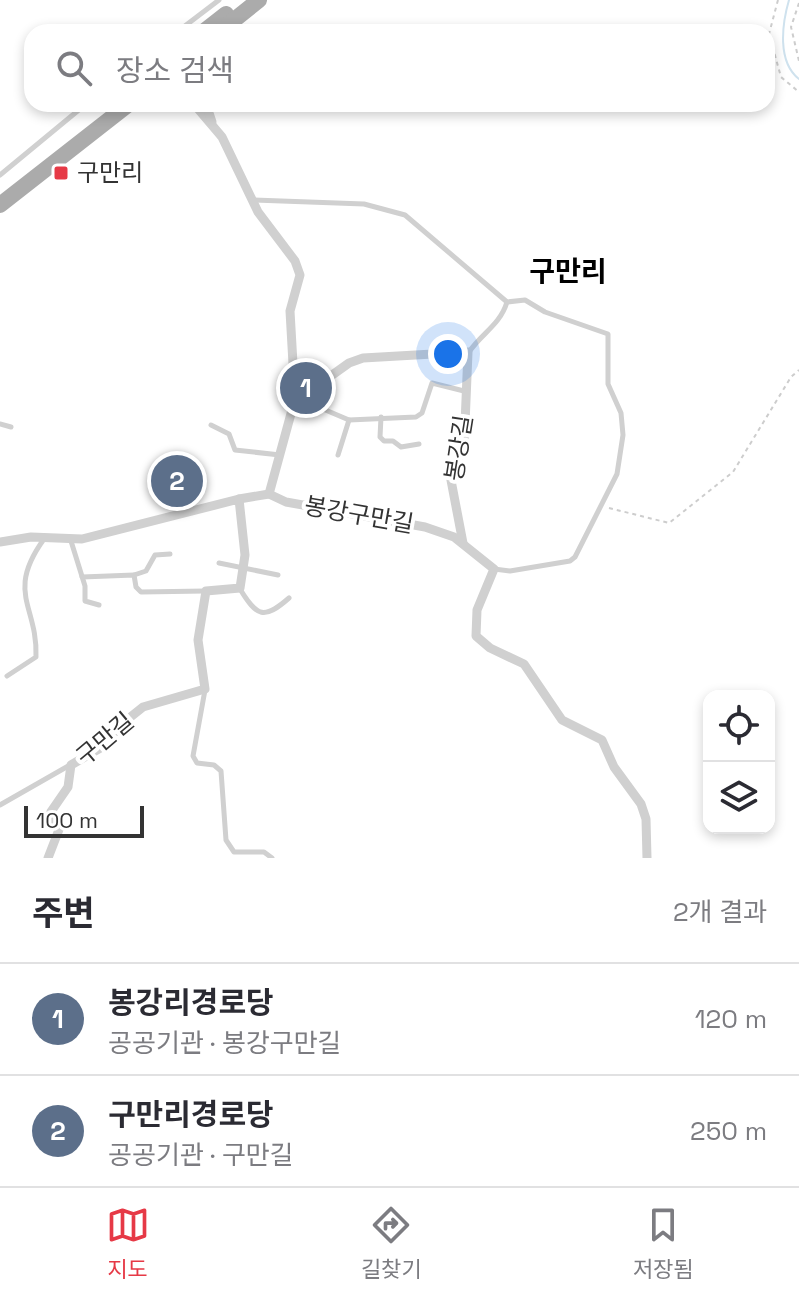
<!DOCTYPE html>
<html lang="ko">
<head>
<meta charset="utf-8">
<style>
  body { margin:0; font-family:"Space Grotesk","Noto Sans KR",sans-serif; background:#f2f2f3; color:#2b2b33 }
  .controls { position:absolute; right:24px; bottom:24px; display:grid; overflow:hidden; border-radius:16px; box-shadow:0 4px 12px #0003 }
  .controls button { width:72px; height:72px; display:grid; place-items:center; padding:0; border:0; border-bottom:2px solid #e1e1e2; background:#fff; color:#2b2b33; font:40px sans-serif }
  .scale { position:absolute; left:24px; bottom:20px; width:120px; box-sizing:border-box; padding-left:8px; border:4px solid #333; border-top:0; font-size:22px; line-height:28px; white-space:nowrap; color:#333; -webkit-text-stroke:6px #fff; paint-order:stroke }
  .you { position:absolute; left:448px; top:354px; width:28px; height:28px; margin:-20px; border:6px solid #fff; border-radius:50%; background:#1a73e8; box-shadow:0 0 0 12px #1a73e833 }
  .badge { display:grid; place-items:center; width:52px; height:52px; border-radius:50%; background:#e63946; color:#fff; font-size:26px; font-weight:700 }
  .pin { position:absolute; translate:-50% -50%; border:4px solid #fff; box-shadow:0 2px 8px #0006 }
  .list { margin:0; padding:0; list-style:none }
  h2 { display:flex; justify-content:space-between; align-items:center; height:104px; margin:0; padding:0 32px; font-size:34px }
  h2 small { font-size:26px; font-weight:400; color:#7c7c81 }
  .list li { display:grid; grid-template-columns:52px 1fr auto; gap:24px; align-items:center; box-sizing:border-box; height:112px; padding:0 32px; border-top:2px solid #e1e1e2 }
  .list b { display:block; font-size:30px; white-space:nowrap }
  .list p { margin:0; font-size:26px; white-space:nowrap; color:#7c7c81 }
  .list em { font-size:26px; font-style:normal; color:#7c7c81 }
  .icon { flex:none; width:44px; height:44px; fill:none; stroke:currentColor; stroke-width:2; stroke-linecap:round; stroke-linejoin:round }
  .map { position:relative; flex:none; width:799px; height:858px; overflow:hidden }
  .search { position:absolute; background:#fff; box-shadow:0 4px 12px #0003; left:24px; right:24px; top:24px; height:88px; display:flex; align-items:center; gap:20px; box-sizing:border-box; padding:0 28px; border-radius:24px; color:#7c7c81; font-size:30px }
  .sheet { height:328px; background:#fff }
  nav { display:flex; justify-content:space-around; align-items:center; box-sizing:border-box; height:112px; border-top:2px solid #e1e1e2; background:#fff; font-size:22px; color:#7c7c81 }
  nav a { display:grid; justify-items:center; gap:4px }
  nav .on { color:#e63946 }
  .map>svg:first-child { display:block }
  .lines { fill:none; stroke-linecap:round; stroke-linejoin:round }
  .stream { stroke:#cfe2ee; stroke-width:2 }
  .path { stroke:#cdcdcd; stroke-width:2; stroke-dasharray:4 4; stroke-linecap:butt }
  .service { stroke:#d0d0d0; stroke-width:5 }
  .minor { stroke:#d0d0d0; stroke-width:9 }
  .primary { stroke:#ababab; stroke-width:16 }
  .poi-dot { fill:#e63946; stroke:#fff; stroke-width:3 }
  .labels { text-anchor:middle; stroke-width:8; stroke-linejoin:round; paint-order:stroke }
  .poi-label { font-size:24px; fill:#333; stroke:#fff; text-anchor:start }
  .street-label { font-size:24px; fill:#333; stroke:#fff }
  .quarter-label { font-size:28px; font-weight:bold; fill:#000; stroke:#fff }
</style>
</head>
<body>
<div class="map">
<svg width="799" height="858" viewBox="0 0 799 858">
  <rect width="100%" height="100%" fill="#fff"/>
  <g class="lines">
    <path class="stream" d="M789,0c-7,24 -12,62 10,79"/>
    <g class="path">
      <path d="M778,0l-9,34 12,43 18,15"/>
      <path d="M799,3l-8,24 8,34"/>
      <path d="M609,508l60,15 64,-51 58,-95 8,-7"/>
    </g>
    <g class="service">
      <path d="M177,32l42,-32"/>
      <path d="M0,175l86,-71"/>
      <path d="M253,200l111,4 41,11 102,87c-7,23 -25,31 -38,50"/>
      <path d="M309,403l40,17 67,-3 6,-4 10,-30 32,8"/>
      <path d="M381,417l-1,20 4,4h9l8,6 18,-3"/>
      <path d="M0,424l11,3"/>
      <path d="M211,425l18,9 6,16 45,5"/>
      <path d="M338,455l11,-35"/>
      <path d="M71,541l14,45v15l14,4"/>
      <path d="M219,563l59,12"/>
      <path d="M494,569l16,2 60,-10 5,-4 42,-83 6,-39 -2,-22 -13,-29v-50l-63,-22 -20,-12 -18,2"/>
      <path d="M134,575l12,-4 9,-16 15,-1"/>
      <path d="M82,577l52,-2 2,12 5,5 64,-1"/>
      <path d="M240,589c17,28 24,31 49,9"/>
      <path d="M7,676l29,-19c2,-51 -31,-64 8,-118"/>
      <path d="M205,690l-12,66 4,7 17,2 7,6 5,69 8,12h30l8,6"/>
      <path d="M0,805l70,-40"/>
    </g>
    <g class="minor">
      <path d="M194,104l28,33 36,75 37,49 5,14 -10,36 5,88 -26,95 17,8 139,25 29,10 40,32 -17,41 -1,26 14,12 34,16 38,56 40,20 12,27 27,37 5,15 1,39"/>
      <path d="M206,104l6,18"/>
      <path d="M295,399l13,4 20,-25 21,-15 14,-5 105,-6 -4,96 -14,27 13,68"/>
      <path d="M239,499l30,-5"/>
      <path d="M0,542l31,-5 51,2 157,-40 6,56 -5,33 -34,3 -8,49 7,49 -62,18 -20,16 -21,24 -31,18 -3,22 -20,29 12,11 -12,31"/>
    </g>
    <g class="primary">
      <path d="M203,32l23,-18"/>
      <path d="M219,32l40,-32"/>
      <path d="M0,205l129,-101"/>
    </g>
  </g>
  <rect class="poi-dot" x="53" y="165" width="16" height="16" rx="4"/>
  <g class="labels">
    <g class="poi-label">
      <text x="77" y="181">구만리</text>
    </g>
    <g class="street-label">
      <text transform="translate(459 448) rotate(-81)" y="8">봉강길</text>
      <text transform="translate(359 515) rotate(10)" y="8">봉강구만길</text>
      <text transform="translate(105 739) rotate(-40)" y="8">구만길</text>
    </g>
    <g class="quarter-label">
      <text x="568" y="281">구만리</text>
    </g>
  </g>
</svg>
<div class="controls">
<button><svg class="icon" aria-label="locate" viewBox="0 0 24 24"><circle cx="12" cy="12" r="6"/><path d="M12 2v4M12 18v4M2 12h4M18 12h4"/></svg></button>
<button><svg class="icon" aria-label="layers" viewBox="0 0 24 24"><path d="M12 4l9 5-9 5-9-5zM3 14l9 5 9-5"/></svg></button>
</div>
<div class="scale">100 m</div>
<div class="you"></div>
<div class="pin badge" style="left:306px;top:388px;background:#5c6f8a">1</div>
<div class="pin badge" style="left:177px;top:481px;background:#5c6f8a">2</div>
<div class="search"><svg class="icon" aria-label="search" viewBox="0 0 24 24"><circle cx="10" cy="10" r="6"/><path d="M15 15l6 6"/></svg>장소 검색</div>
</div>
<section class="sheet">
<h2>주변<small>2개 결과</small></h2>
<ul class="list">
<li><span class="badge" style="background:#5c6f8a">1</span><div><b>봉강리경로당</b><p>공공기관 · 봉강구만길</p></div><em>120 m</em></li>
<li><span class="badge" style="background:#5c6f8a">2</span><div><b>구만리경로당</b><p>공공기관 · 구만길</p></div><em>250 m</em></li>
</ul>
</section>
<nav>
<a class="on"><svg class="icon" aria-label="map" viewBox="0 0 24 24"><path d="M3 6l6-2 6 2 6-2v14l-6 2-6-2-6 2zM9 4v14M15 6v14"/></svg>지도</a>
<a><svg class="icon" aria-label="directions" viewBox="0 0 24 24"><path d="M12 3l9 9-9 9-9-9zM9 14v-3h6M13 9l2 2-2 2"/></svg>길찾기</a>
<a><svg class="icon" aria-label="saved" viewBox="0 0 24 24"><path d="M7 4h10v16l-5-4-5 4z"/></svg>저장됨</a>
</nav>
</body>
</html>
